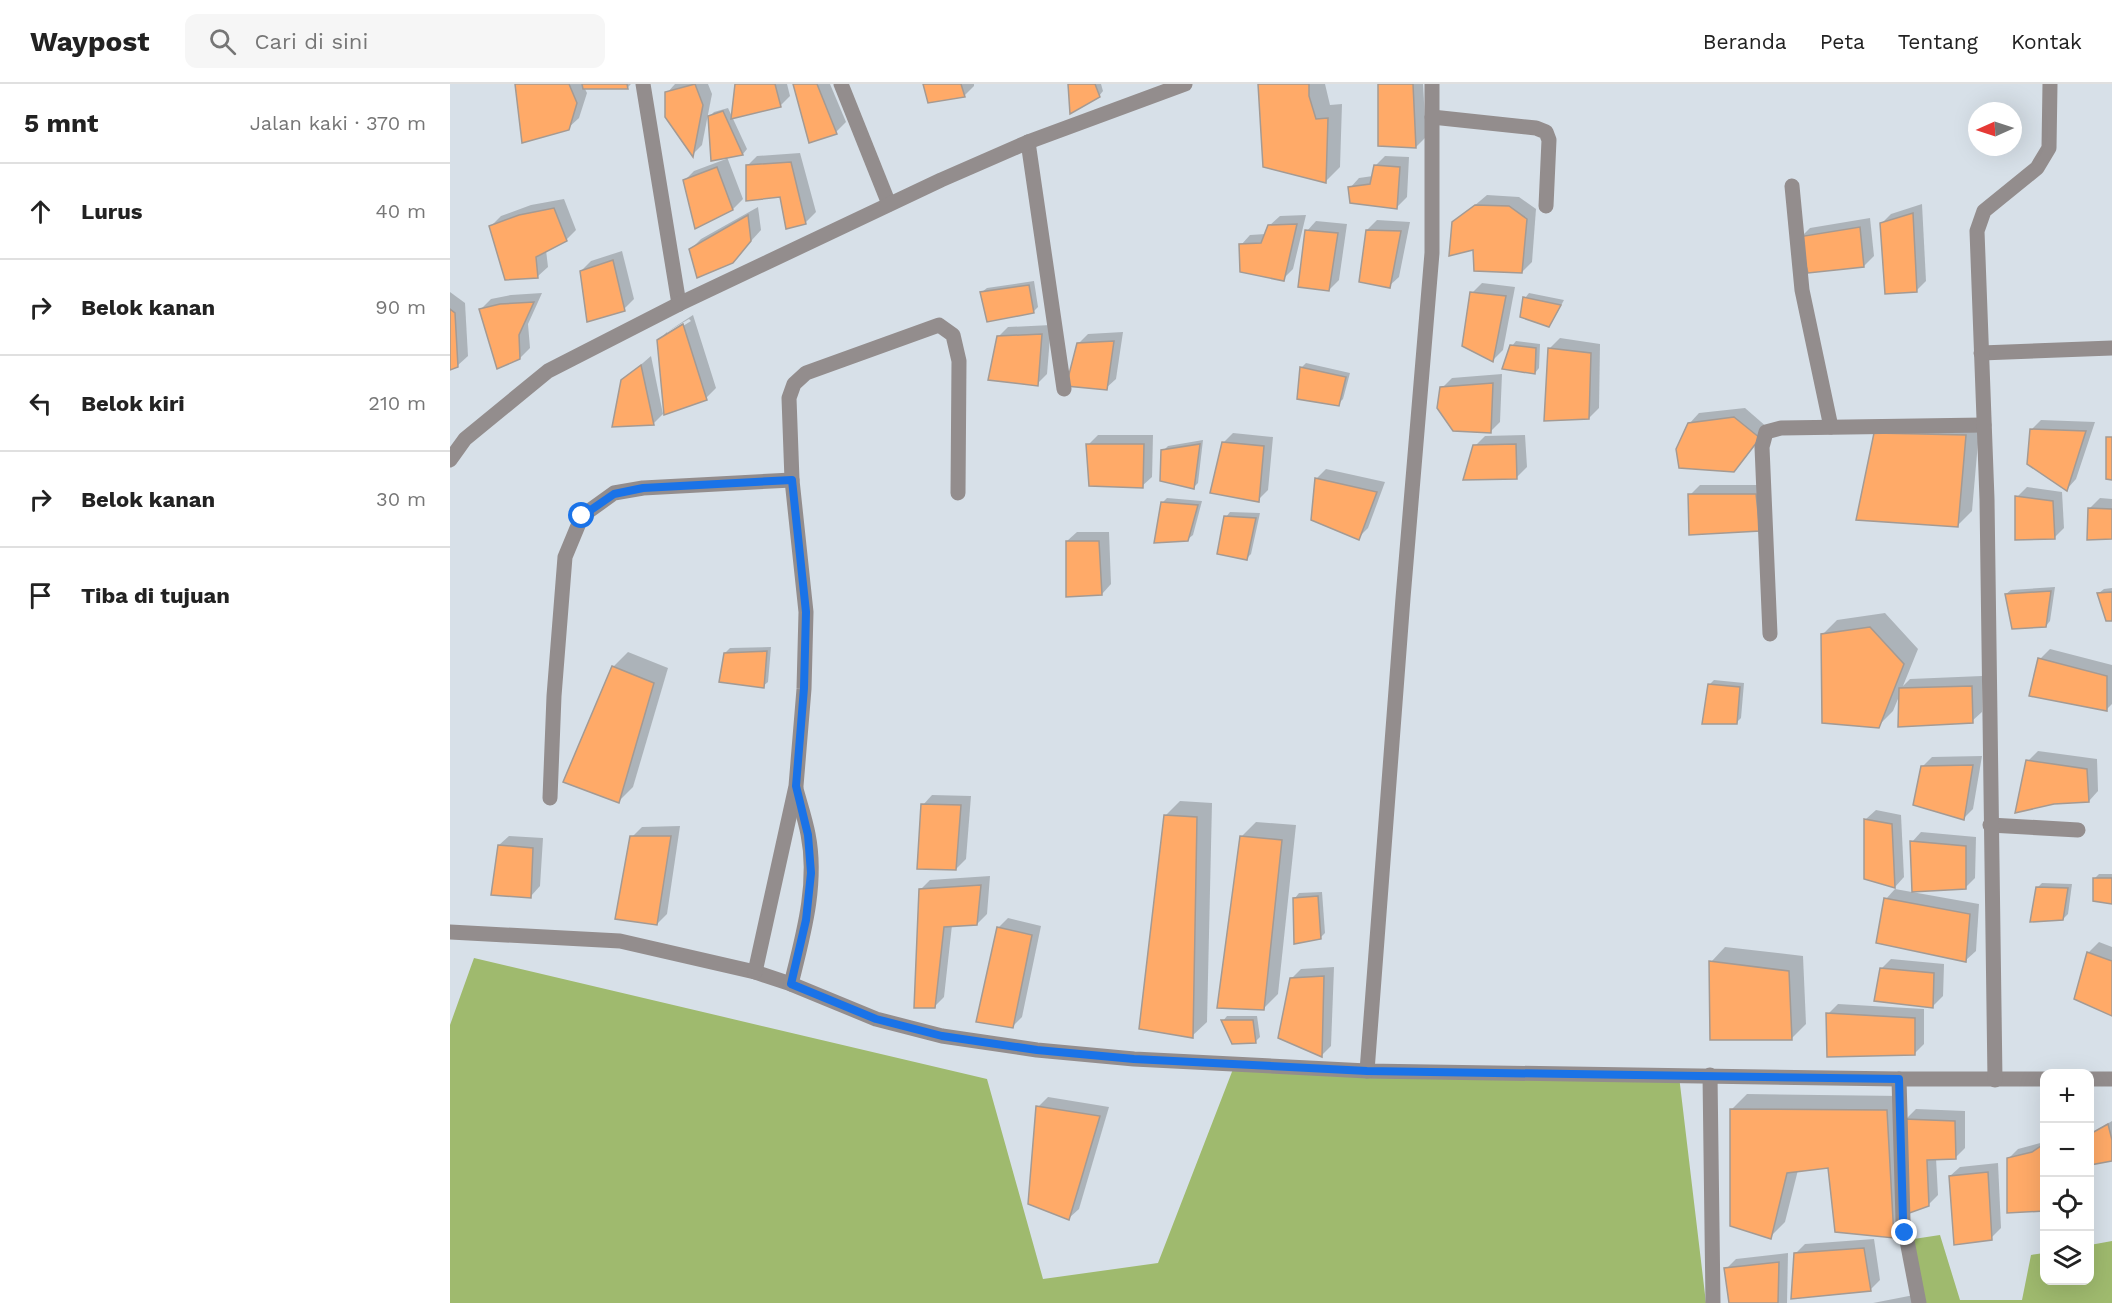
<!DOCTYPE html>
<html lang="id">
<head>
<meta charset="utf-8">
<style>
  body { margin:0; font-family:"Work Sans",sans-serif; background:#f6f6f6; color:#222 }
  .controls { position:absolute; right:18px; bottom:18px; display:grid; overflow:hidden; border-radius:12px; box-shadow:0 6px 24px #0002 }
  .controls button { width:54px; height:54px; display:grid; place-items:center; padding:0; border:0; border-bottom:2px solid #e0e0e0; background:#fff; color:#222; font:30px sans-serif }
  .compass { position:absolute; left:1518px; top:18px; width:54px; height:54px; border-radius:50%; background:#fff; box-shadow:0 6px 24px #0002; rotate:267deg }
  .stop { position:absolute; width:18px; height:18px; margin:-14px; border:4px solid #1a73e8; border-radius:50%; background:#fff }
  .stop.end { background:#1a73e8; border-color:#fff; box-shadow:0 2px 6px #0008 }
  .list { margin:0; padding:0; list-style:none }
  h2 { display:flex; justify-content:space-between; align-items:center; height:78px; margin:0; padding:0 24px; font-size:26px }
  h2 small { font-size:20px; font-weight:400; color:#767676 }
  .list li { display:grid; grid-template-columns:39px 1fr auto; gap:18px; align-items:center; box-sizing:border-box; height:96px; padding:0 24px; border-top:2px solid #e0e0e0 }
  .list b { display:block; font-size:22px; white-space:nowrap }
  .list em { font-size:20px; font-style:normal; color:#767676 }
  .icon { flex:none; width:33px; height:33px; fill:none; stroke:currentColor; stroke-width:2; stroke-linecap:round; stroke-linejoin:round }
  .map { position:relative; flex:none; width:1662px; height:1219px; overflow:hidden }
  header { display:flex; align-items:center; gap:36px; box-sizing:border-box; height:84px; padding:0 30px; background:#fff; border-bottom:2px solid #e0e0e0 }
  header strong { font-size:28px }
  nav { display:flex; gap:33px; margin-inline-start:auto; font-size:21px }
  .search { width:420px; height:54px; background:#f6f6f6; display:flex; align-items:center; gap:15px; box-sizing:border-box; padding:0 21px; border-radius:12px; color:#767676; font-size:22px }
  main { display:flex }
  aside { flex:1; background:#fff }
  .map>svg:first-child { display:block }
  .green { fill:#9fba6e }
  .shadow { fill:#0003 }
  .building { fill:#ffaa68; stroke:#a49a93; stroke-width:1.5 }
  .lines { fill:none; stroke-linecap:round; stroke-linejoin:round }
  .minor { stroke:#938d8d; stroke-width:15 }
  .route { stroke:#1a73e8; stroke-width:8 }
</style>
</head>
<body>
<header>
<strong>Waypost</strong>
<div class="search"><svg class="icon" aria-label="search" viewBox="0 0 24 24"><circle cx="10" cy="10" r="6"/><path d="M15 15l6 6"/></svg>Cari di sini</div>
<nav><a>Beranda</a><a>Peta</a><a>Tentang</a><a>Kontak</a></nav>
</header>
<main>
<aside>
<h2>5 mnt<small>Jalan kaki · 370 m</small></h2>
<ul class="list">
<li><svg class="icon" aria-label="ahead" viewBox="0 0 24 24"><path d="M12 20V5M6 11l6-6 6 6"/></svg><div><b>Lurus</b></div><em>40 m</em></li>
<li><svg class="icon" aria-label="right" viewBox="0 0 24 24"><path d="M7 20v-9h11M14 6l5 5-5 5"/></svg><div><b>Belok kanan</b></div><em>90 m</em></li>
<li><svg class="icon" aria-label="left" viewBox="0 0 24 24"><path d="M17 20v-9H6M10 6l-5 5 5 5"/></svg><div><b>Belok kiri</b></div><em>210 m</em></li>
<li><svg class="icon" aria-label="right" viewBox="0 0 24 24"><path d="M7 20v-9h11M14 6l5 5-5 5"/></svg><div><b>Belok kanan</b></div><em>30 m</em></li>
<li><svg class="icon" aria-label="arrive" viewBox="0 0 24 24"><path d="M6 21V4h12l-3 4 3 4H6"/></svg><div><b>Tiba di tujuan</b></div></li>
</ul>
</aside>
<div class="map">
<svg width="1662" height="1219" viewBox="0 0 1662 1219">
  <rect width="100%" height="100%" fill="#d7e0e8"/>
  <g class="green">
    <path d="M24,874l513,121 56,200 115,-16 77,-199 444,12 27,227h-1256v-278z"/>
    <path d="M1490,1151l20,65h62l9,-45 13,-2v27h46v-35l22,-4v62h-192l-13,-63z"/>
  </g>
  <g class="shadow">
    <path d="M66,0h115l-3,3h-44l3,6 -8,25 -11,10z"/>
    <path d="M225,0h33l4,10 -10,51 -9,9 -26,-61z"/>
    <path d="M286,0h51l3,12 -10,10z"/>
    <path d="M344,0h36l16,38 -10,10 -26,9z"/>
    <path d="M474,0h50v2l-9,9 -36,6z"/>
    <path d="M619,0h32l2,7 -4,5z"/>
    <path d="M810,0h65l5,21 12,-1 -2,63 -14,14z"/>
    <path d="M929,0h44l3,53 -10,10z"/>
    <path d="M278,24l19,41 -4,5 -16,3 16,42 -10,10 -37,18 -12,-46 10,-10 32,-12 -17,-42 5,-5z"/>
    <path d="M350,69l16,59 -10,10 -19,6 -6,-32 -34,-30 10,-10z"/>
    <path d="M935,72l24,1 -2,40 -10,10 -47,-19 9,-10 14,-2 2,-10z"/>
    <path d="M1037,111l32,2 17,12 -4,53 -10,10 -48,-24 -20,-25z"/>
    <path d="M114,115l12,31 -10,10 -20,10 2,17 -10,9 -47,-50 10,-10 30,-11z"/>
    <path d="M1472,120l4,77 -10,10 -35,-67 10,-10z"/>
    <path d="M308,123l3,23 -29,32 -41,-13 10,-10z"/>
    <path d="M856,131l-13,54 -10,10 -42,-34 9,-10 16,-1 3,-8 11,-10z"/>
    <path d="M1420,134l4,38 -10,10 -64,-28 10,-10z"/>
    <path d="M927,136l33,2 -11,55 -10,9 -22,-56z"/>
    <path d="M866,137l31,3 -8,56 -10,10 -22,-59z"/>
    <path d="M172,167l12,48 -10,10 -43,-38 10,-10z"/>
    <path d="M584,197l4,26 -5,5 -51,-20 5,-4z"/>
    <path d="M1032,199l33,4 -12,63 -10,10 -21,-67z"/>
    <path d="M0,208l15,11 3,53 -11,10 -7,3z"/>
    <path d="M92,209l-14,31 2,24 -10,10 -39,-49 10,-10 20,-4z"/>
    <path d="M1079,209l35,7 -11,20 -4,5 -24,-27z"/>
    <path d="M243,231l23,73 -10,10 -47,-58 8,-8v4l24,-15 -2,-2 -22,13z"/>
    <path d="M601,241l-4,49 -10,10 -39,-47 10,-10z"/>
    <path d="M673,248l-7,47 -10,9 -28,-44 10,-10z"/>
    <path d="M1110,254l40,6 -1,64 -10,10 -39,-70z"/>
    <path d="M1066,257l24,3 -1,24 -4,5 -23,-27z"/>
    <path d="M201,272l12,58 -10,10 -31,-43z"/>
    <path d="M856,279l44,10 -7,26 -5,5 -39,-7 3,-30z"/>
    <path d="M1052,290l-2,48 -10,10 -48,-44 10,-10z"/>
    <path d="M1295,324l23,20 -35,43 -44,-47 10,-11z"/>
    <path d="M1530,336l-8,91 -15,15 -82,-92z"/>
    <path d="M1591,336l54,2 -19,57 -9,10 -36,-59z"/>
    <path d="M783,349l40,4 -5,53 -10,10 -35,-57z"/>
    <path d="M648,351h55l-1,42 -10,9 -54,-41z"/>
    <path d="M1075,351l2,32 -10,10 -42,-31 10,-10z"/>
    <path d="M753,356l-5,43 -4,4 -31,-36 5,-5z"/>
    <path d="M876,385l59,13 -17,46 -10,10 -41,-60z"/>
    <path d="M1250,401h65l4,35 -79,-25z"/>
    <path d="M1577,403l35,5 2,36 -10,10 -37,-41z"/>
    <path d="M717,414l35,3 -9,34 -5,4 -26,-36z"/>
    <path d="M1650,414l12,1v39l-22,-30z"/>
    <path d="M780,428l30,1 -9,41 -4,4 -21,-41z"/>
    <path d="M627,448h32l2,52 -9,10 -35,-53z"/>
    <path d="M1605,503l-5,34 -4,5 -40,-32 5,-4z"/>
    <path d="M1662,504v31l-13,-26 5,-4z"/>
    <path d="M1435,529l33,36 -15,37 7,-7 72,-3v36l-10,9 -72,-27 -7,17 -15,15 -56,-91 15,-15z"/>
    <path d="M321,563l-3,35 -5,4 -38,-33 5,-5z"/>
    <path d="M1600,565l62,16v39l-6,6 -66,-51z"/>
    <path d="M178,568l40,16 -35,119 -14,14 -6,-134z"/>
    <path d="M1264,596l30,3 -3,35 -4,4 -28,-37z"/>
    <path d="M1588,667l59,8 1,32 -9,10 -61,-40z"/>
    <path d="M1532,672l-9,53 -10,10 -41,-52 10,-10z"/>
    <path d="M482,711l39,1 -5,63 -10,10 -33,-64z"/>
    <path d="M730,717l32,2 -5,219 -15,14 -27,-220z"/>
    <path d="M1426,726l25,5 3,62 -9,10 -29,-68z"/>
    <path d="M806,738l40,3 -18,169 -15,15 -22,-172z"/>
    <path d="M230,742l-13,88 -10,10 -25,-87 10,-10z"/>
    <path d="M1471,748l55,5 -1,41 -10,10 -53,-46z"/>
    <path d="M59,752l34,2 -3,48 -9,10 -32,-51z"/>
    <path d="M1649,790h13v28l-17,-24z"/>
    <path d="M540,792l-3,38 -10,10 -25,1 -8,72 -10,10 -14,-117 10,-10z"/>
    <path d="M1592,799l30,1 -4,30 -5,5 -26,-31z"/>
    <path d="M1445,805l84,15 -3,47 -10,9 -80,-61z"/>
    <path d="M872,808l3,41 -5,5 -25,-40 4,-5z"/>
    <path d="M558,834l33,8 -19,91 -10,10 -14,-99z"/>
    <path d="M1649,858l13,5v67l-37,-16 14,-46z"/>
    <path d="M1275,863l78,9 3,68 -14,14 -81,-76z"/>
    <path d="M1441,875l53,5 -1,32 -10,10 -52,-37z"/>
    <path d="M884,883l-3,79 -9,9 -31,-76 10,-10z"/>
    <path d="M1388,920l86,5v35l-9,9 -87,-39z"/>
    <path d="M777,932h30l3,21 -5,5 -32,-21z"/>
    <path d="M1297,1010l155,2 1,26 13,-13 49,2v37l-10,10h-19l2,37 -10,10 -20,8v9l-14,15 -65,-71 -31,4 -13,52 -15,15 -38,-128z"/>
    <path d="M598,1013l61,10 -30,102 -10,9 -31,-111z"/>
    <path d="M1662,1037v39l-22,4v-30z"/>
    <path d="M1594,1058v68l-36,2v-53l10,-10z"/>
    <path d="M1548,1079l3,65 -10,10 -41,-62 10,-9z"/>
    <path d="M1424,1155l6,41 -10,10 -75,-36 10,-10z"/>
    <path d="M1338,1169l-1,50h-56l-5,-34 10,-10z"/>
    <path d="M1464,1211l1,8h-42z"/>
  </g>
  <g class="building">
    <path d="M65,0h54l8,19 -8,27 -47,13z"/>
    <path d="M132,0h45l1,5h-45z"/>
    <path d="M245,0l8,21 -10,52 -28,-40v-25z"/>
    <path d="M285,0h40l6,23 -50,12z"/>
    <path d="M343,0h24l20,50 -28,9z"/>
    <path d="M473,0h38l4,13 -37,6z"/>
    <path d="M618,0h27l5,13 -30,17z"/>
    <path d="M808,0h51v12l7,23 12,-1 -2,65 -63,-16z"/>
    <path d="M928,0h35l3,64 -38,-2z"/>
    <path d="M273,27l20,44 -32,6 -3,-45z"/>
    <path d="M341,78l15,62 -20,5 -6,-32 -34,4v-36z"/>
    <path d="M924,81l26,2 -3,42 -47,-6 -2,-16 22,-3z"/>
    <path d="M267,83l16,43 -38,19 -12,-49z"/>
    <path d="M1025,121l34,1 18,13 -5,54 -48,-2 -1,-21 -24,6 3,-34z"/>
    <path d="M104,124l13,33 -31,16 2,21 -33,2 -16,-54 30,-11z"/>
    <path d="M1463,129l4,79 -32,2 -5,-71z"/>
    <path d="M298,131l3,26 -18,22 -36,15 -8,-29z"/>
    <path d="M847,140l-13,57 -44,-9 -1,-28 22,-1 7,-18z"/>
    <path d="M1410,143l4,40 -56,6 -10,-36z"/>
    <path d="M855,146l33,3 -9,58 -31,-4z"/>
    <path d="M916,146l35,1 -11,57 -31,-6z"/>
    <path d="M163,176l12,51 -38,11 -7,-51z"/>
    <path d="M579,201l5,28 -47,9 -7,-30z"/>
    <path d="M1020,208l36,4 -13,66 -31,-16z"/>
    <path d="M1073,213l38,8 -12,22 -29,-10z"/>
    <path d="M84,218l-15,33 1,24 -23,10 -18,-60 21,-5z"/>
    <path d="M0,225l5,4 3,54 -8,3z"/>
    <path d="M233,240l24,76 -43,15 -7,-75z"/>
    <path d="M592,250l-4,52 -50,-6 9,-44z"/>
    <path d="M664,257l-7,49 -41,-4 11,-43z"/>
    <path d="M1060,261l26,3 -1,26 -33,-5z"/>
    <path d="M1098,264l43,5 -2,66 -45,2z"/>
    <path d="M191,281l13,60 -42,2 9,-47z"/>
    <path d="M850,283l46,10 -7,29 -42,-7z"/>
    <path d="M1043,299l-2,50 -38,-2 -16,-23 3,-21z"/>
    <path d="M1284,333l26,21 -26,34 -55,-4 -3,-19 12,-26z"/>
    <path d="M1580,345l56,2 -19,60 -40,-27z"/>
    <path d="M1424,349l92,2 -8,92 -102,-7z"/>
    <path d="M1656,353h6v43l-6,-1z"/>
    <path d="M772,358l42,4 -5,56 -49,-9z"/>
    <path d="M636,360h58l-1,44 -54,-2z"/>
    <path d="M750,360l-6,45 -34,-8 1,-31z"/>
    <path d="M1066,360l1,35 -54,1 10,-35z"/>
    <path d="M865,394l62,14 -18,48 -48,-20z"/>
    <path d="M1238,410h68l4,37 -71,4z"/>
    <path d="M1565,412l38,5 2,38 -40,1z"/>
    <path d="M711,418l37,3 -10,36 -34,2z"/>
    <path d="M1638,424l24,1v30l-25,1z"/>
    <path d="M774,432l32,2 -9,42 -30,-6z"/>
    <path d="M616,457h33l3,54 -36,2z"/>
    <path d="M1601,507l-5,36 -34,2 -7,-35z"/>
    <path d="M1662,508v29h-6l-9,-28z"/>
    <path d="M1420,543l34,37 -25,64 -57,-5 -1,-89z"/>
    <path d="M317,567l-3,37 -45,-6 5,-29z"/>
    <path d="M1588,574l69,18v35l-78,-15z"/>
    <path d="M162,582l42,17 -35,120 -56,-21z"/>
    <path d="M1258,600l32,3 -3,37h-35z"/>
    <path d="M1522,602l1,37 -75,4 1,-39z"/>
    <path d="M1576,676l61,9 2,33 -35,2 -39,9z"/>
    <path d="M1523,681l-9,55 -51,-15 8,-39z"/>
    <path d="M471,720l40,1 -5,65 -39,-1z"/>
    <path d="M714,731l33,2 -4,221 -54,-9z"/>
    <path d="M1414,735l28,5 3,64 -31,-9z"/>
    <path d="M180,752h41l-14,89 -42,-6z"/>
    <path d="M790,752l42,4 -18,170 -47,-2z"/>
    <path d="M1460,757l56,5v43l-54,3z"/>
    <path d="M48,761l35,3 -2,50 -40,-3z"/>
    <path d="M1643,794h19v26l-19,-3z"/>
    <path d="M531,801l-4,40 -33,2 -9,81h-21l5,-119z"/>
    <path d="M1586,803l32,1 -5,32 -33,2z"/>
    <path d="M868,812l3,43 -27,5 -1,-46z"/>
    <path d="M1434,814l86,16 -4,48 -90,-19z"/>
    <path d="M547,843l35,8 -19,93 -37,-6z"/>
    <path d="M1637,868l25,9v55l-38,-17z"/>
    <path d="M1259,877l80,10 3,69h-82z"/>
    <path d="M1430,884l54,5 -1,35 -59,-7z"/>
    <path d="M874,892l-2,81 -44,-19 12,-60z"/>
    <path d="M1376,929l89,5v37l-88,2z"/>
    <path d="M771,936h32l3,23 -24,1z"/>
    <path d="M586,1022l64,10 -31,104 -41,-16z"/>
    <path d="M1280,1025l157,1 7,128 -59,-6 -7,-64 -41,5 -16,66 -41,-13z"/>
    <path d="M1454,1035l51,2 1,38 -29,1 2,46 -25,9z"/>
    <path d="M1658,1040l4,16v21l-22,4v-31z"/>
    <path d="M1594,1060v67l-37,2v-55l25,-6z"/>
    <path d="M1538,1088l4,68 -38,5 -5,-69z"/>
    <path d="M1414,1164l7,43 -80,8 3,-46z"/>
    <path d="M1329,1178l-1,41h-49l-5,-35z"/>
  </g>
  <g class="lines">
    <g class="minor">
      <path d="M193,0l36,220"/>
      <path d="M391,0l48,120"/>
      <path d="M982,33l104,11 10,4 3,8 -3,66"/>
      <path d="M578,58l36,247"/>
      <path d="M1342,102l10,104 29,137"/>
      <path d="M1531,269l131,-5"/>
      <path d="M0,376l15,-21 83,-68 131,-67 262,-124 87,-38 157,-58"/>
      <path d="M1320,550l-8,-187 4,-15 15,-4 203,-3"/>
      <path d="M100,714l4,-102 11,-139 17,-41 32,-23 29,-5 149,-8"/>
      <path d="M1540,741l88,5"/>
      <path d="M0,848l170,9 135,31 36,12 85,35 66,17 95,14 97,9 233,12 532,8h145"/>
      <path d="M305,888l41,-186 8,-97 2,-77 -14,-132 -3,-82 5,-14 12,-11 133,-48 14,10 6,26 -1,132"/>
      <path d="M341,900c12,-48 27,-100 17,-150 -3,-16 -8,-30 -12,-45"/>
      <path d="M917,987l36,-473 29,-345v-169"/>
      <path d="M1260,991l3,228"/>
      <path d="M1449,995l4,141 16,83"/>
      <path d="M1640,995h22"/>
      <path d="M1545,996l-8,-581 -10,-268 7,-20 53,-43 12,-20 1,-64"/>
    </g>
  </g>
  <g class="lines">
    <path class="route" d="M132,432l32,-22 29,-6 149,-8 14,132 -2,76 -8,98 12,49 3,38 -5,47 -15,64 85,35 66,17 95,14 97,9 233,12 532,8 4,141 2,13"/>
  </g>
</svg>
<div class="controls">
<button>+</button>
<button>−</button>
<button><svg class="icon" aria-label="locate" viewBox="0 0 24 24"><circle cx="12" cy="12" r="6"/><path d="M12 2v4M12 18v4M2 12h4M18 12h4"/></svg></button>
<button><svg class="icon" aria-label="layers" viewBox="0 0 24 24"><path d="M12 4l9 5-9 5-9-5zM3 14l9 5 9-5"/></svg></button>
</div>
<svg class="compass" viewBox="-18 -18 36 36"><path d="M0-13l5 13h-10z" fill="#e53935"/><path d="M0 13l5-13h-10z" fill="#767676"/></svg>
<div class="stop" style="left:132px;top:432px"></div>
<div class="stop end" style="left:1455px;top:1149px"></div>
</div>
</main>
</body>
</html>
